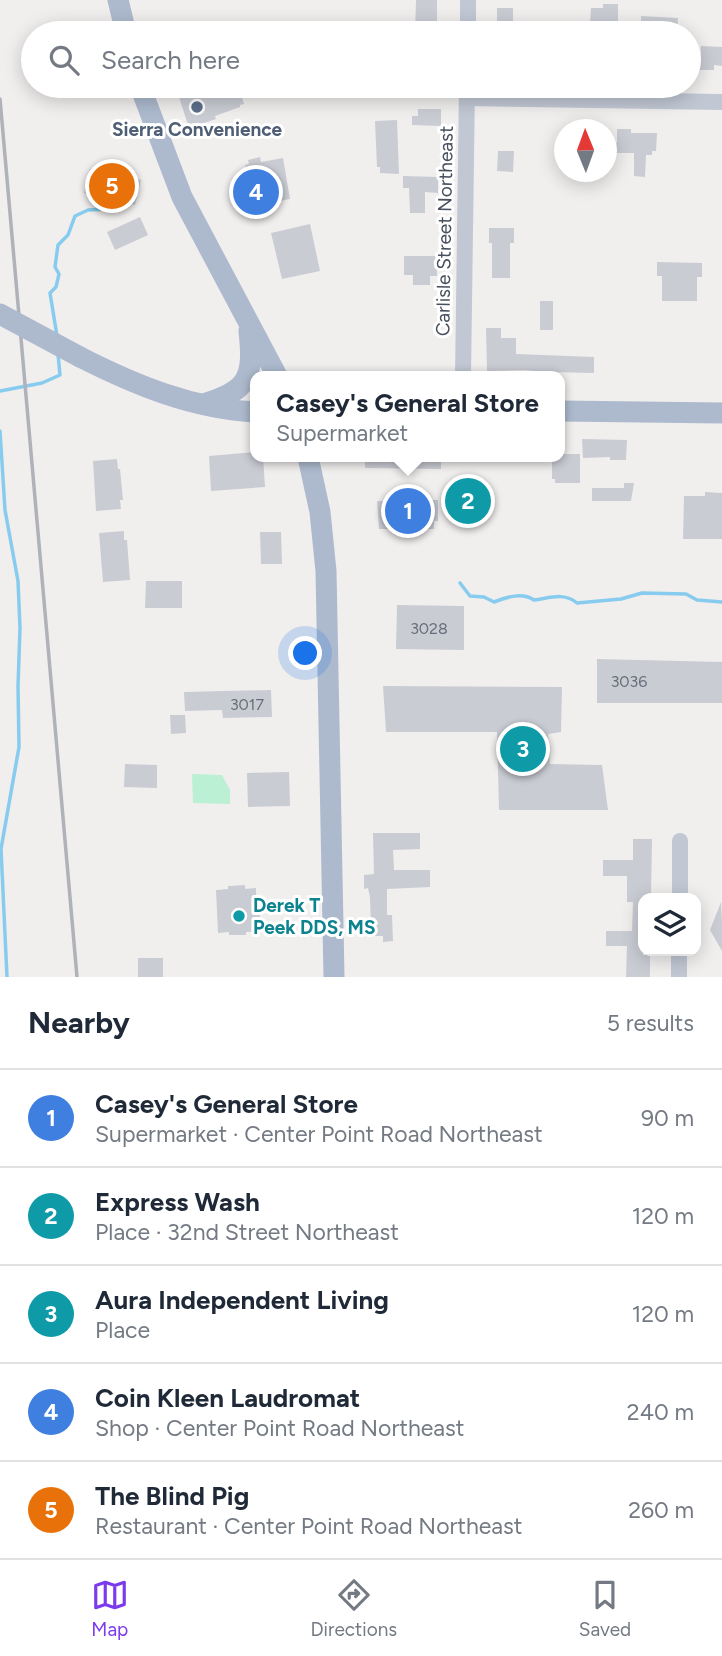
<!DOCTYPE html>
<html lang="en">
<head>
<meta charset="utf-8">
<style>
  body { margin:0; font-family:Figtree,sans-serif; background:#f2f2f3; color:#1f2937 }
  .controls { position:absolute; right:21px; bottom:21px; display:grid; overflow:hidden; border-radius:14px; box-shadow:0 4px 18px #0003 }
  .controls button { width:63px; height:63px; display:grid; place-items:center; padding:0; border:0; border-bottom:2px solid #e0e1e3; background:#fff; color:#1f2937; font:35px sans-serif }
  .compass { position:absolute; left:554px; top:119px; width:63px; height:63px; border-radius:50%; background:#fff; box-shadow:0 4px 18px #0003; rotate:359deg }
  .you { position:absolute; left:306px; top:654px; width:24px; height:24px; margin:-18px; border:5px solid #fff; border-radius:50%; background:#1a73e8; box-shadow:0 0 0 10px #1a73e833 }
  .badge { display:grid; place-items:center; width:46px; height:46px; border-radius:50%; background:#7c3aed; color:#fff; font-size:23px; font-weight:700 }
  .pin { position:absolute; translate:-50% -50%; border:4px solid #fff; box-shadow:0 2px 7px #0006 }
  .popup { position:absolute; left:250px; top:371px; width:315px; height:91px; box-sizing:border-box; display:grid; place-content:center; border-radius:14px; background:#fff; filter:drop-shadow(0 2px 5px #0005); font-size:23px; white-space:nowrap; color:#747a83 }
  .popup b { font-size:26px; color:#1f2937 }
  .popup::after { content:''; position:absolute; left:50%; top:100%; margin-left:-14px; border:14px solid transparent; border-top-color:#fff }
  .list { margin:0; padding:0; list-style:none }
  h2 { display:flex; justify-content:space-between; align-items:center; height:91px; margin:0; padding:0 28px; font-size:30px }
  h2 small { font-size:23px; font-weight:400; color:#747a83 }
  .list li { display:grid; grid-template-columns:46px 1fr auto; gap:21px; align-items:center; box-sizing:border-box; height:98px; padding:0 28px; border-top:2px solid #e0e1e3 }
  .list b { display:block; font-size:26px; white-space:nowrap }
  .list p { margin:0; font-size:23px; white-space:nowrap; color:#747a83 }
  .list em { font-size:23px; font-style:normal; color:#747a83 }
  .icon { flex:none; width:38px; height:38px; fill:none; stroke:currentColor; stroke-width:2; stroke-linecap:round; stroke-linejoin:round }
  .map { position:relative; flex:none; width:722px; height:977px; overflow:hidden }
  .search { position:absolute; background:#fff; box-shadow:0 4px 18px #0003; left:21px; right:21px; top:21px; height:77px; display:flex; align-items:center; gap:18px; box-sizing:border-box; padding:0 24px; border-radius:38px; color:#747a83; font-size:26px }
  .sheet { height:581px; background:#fff }
  nav { display:flex; justify-content:space-around; align-items:center; box-sizing:border-box; height:98px; border-top:2px solid #e0e1e3; background:#fff; font-size:19px; color:#747a83 }
  nav a { display:grid; justify-items:center; gap:4px }
  nav .on { color:#7c3aed }
  .map>svg:first-child { display:block }
  .green { fill:#bbf0d5 }
  .lines { fill:none; stroke-linecap:round; stroke-linejoin:round }
  .stream { stroke:#87ccee; stroke-width:3.5 }
  .building { fill:#caccd4 }
  .minor { stroke:#c1c8d4; stroke-width:16 }
  .major { stroke:#adbace; stroke-width:21 }
  .rail { stroke:#b0b2b9; stroke-width:3.5 }
  .major-bridge { stroke:#adbace; stroke-width:21 }
  .service-dot { fill:#5c6f8a; stroke:#fff; stroke-width:2.5 }
  .culture-dot { fill:#0f9aa8; stroke:#fff; stroke-width:2.5 }
  .labels { text-anchor:middle; stroke-width:6; stroke-linejoin:round; paint-order:stroke }
  .number-label { font-size:16px; fill:#676e7a }
  .service-label { font-size:19px; font-weight:bold; fill:#4e5e75; stroke:#fff }
  .street-label { font-size:19px; fill:#464f5c; stroke:#fff }
  .culture-label { font-size:19px; font-weight:bold; fill:#0d838f; stroke:#fff; text-anchor:start }
</style>
</head>
<body>
<div class="map">
<svg width="722" height="977" viewBox="0 0 722 977">
  <rect width="100%" height="100%" fill="#f1eeee"/>
  <path class="green" d="M192,774l30,1 8,15v14l-37,-1z"/>
  <g class="lines">
    <g class="stream">
      <path d="M57,336l-7,-43 6,-6 3,-13 -4,-7 3,-22 10,-10 7,-19 13,-6 18,-1"/>
      <path d="M0,391l42,-8 18,-8 -2,-21"/>
      <path d="M0,431l5,79 13,71 2,47 -2,58 1,61 -18,102 6,128"/>
      <path d="M460,583l10,13 14,1 10,5c13,-5 28,-10 40,-2 16,-2 30,-8 43,3l44,-4 21,-6 44,1 11,6 25,2"/>
    </g>
  </g>
  <g class="building">
    <path d="M416,0h21v21h5v12h-27z"/>
    <path d="M603,4h15v17h-17v12h-14v-10h3l1,-15h12z"/>
    <rect x="497" y="8" width="16" height="18"/>
    <path d="M641,16l37,2 -1,15h-36z"/>
    <path d="M701,46l21,1v19l-8,-1v5h-14z"/>
    <path d="M205,86l2,4 11,-4h15l3,10 5,-2 3,10 -4,1v2l-25,9 1,3 -27,9 -11,-34z"/>
    <path d="M418,109h23v17l-29,-1v-9h6z"/>
    <path d="M397,120l2,54 -19,-1v-6h-3l-2,-46z"/>
    <path d="M617,129h14v4h26l-1,18h-4v4h-6l-1,22 -11,-1v-23h-28v-10h11z"/>
    <path d="M498,151h16l-1,21 -16,-1z"/>
    <path d="M260,157l1,5 22,-4 7,41 -37,7 -8,-41 4,-1 -1,-4z"/>
    <path d="M90,169l18,5 2,-5 13,4v3l18,4 -6,25 -21,-5 -1,3 -11,-3v-3l-18,-4z"/>
    <path d="M403,176l35,1v16l-13,-1v21h-15l-1,-25h-6z"/>
    <path d="M140,217l8,18 -33,15 -8,-18z"/>
    <path d="M310,224l10,47 -38,8 -11,-46z"/>
    <path d="M489,228h25v15h-4v35h-18v-35h-3z"/>
    <path d="M404,256h33v20h-7v9h-17v-10h-9z"/>
    <path d="M657,262l45,1v14h-5v24h-35v-25h-5z"/>
    <rect x="540" y="301" width="13" height="29"/>
    <path d="M486,328h15v10h15v16l78,3v16l-47,-1 -23,-2 -37,1z"/>
    <path d="M582,439l45,1 -1,20h-16v-3l-27,1z"/>
    <path d="M255,452l1,5h7l2,30 -54,4 -2,-35z"/>
    <path d="M560,454h20v29h-25v-4h-3v-22h8z"/>
    <path d="M365,457h76v12l-76,-1z"/>
    <path d="M117,459l1,10h2l3,31h-3l1,9 -25,2 -3,-50z"/>
    <path d="M624,483h10l-3,18h-39v-13h32z"/>
    <path d="M461,486h15l-1,30h-14z"/>
    <path d="M705,492l17,1v46h-39l1,-43h21z"/>
    <path d="M420,500h18v21h-4v8h-55l-2,-28 43,1z"/>
    <path d="M124,531v9h3l3,40 -27,2 -4,-49z"/>
    <path d="M260,532h21l1,32h-21z"/>
    <path d="M146,581h36v27h-37z"/>
    <path d="M397,605l67,1v44l-68,-1z"/>
    <path d="M597,659l125,3v41h-125z"/>
    <path d="M383,686l179,1 -1,45 -13,2 2,30 52,1 6,45h-109l-2,-78h-111z"/>
    <path d="M271,690l1,27 -49,1 -1,-8 -37,1 -1,-19z"/>
    <path d="M170,715h15l1,18 -15,1z"/>
    <path d="M125,764l32,1v23l-33,-1z"/>
    <path d="M289,772l1,34 -42,1 -1,-34z"/>
    <path d="M373,833h47v16l-27,1 1,20h36v17l-43,2v26h5l1,26 -10,1v-6h-8l-1,-7h-3l-1,-32 -2,-9 -4,1v-14l10,-1z"/>
    <path d="M633,839h19l-1,59h-8v57h7v22h-24l1,-31h-21v-15h26l1,-29h-6v-26h-24v-16h30z"/>
    <path d="M245,885v4l11,-1v13l2,-1 2,8v16h-2v7l-12,1v3h-17v-3l-11,1 -2,-43 12,-1v-3z"/>
    <path d="M721,902l1,20v29l-12,-21z"/>
    <rect x="138" y="958" width="25" height="19"/>
  </g>
  <g class="lines">
    <g class="minor">
      <path d="M468,33v-33"/>
      <path d="M467,98l255,4"/>
      <path d="M463,376l4,-290"/>
      <path d="M680,898v-57"/>
      <path d="M679,977v-26"/>
    </g>
    <g class="major">
      <path d="M118,0l8,33"/>
      <path d="M140,86l42,111 95,179"/>
      <path d="M80,357c55,28 113,52 176,55"/>
      <path d="M203,404c46,-13 51,-27 46,-73"/>
      <path d="M560,411l162,2"/>
      <path d="M308,457l12,55 6,59 8,406"/>
    </g>
    <path class="rail" d="M0,99l77,878"/>
    <path class="major-bridge" d="M0,314l80,43"/>
  </g>
  <circle class="service-dot" cx="197" cy="107" r="7"/>
  <circle class="culture-dot" cx="239" cy="916" r="7"/>
  <g class="labels">
    <g class="number-label">
      <text x="429" y="634">3028</text>
      <text x="629" y="687">3036</text>
      <text x="247" y="710">3017</text>
    </g>
    <g class="service-label">
      <text x="197" y="136">Sierra Convenience</text>
    </g>
    <g class="street-label">
      <text transform="translate(444 231) rotate(-89)" y="7">Carlisle Street Northeast</text>
    </g>
    <g class="culture-label">
      <text x="253" y="912">Derek T<tspan x="253" dy="22">Peek DDS, MS</tspan></text>
    </g>
  </g>
</svg>
<div class="controls">
<button><svg class="icon" aria-label="layers" viewBox="0 0 24 24"><path d="M12 4l9 5-9 5-9-5zM3 14l9 5 9-5"/></svg></button>
</div>
<svg class="compass" viewBox="-18 -18 36 36"><path d="M0-13l5 13h-10z" fill="#e53935"/><path d="M0 13l5-13h-10z" fill="#747a83"/></svg>
<div class="you"></div>
<div class="pin badge" style="left:408px;top:511px;background:#3f7fe0">1</div>
<div class="popup"><b>Casey's General Store</b>Supermarket</div>
<div class="pin badge" style="left:468px;top:501px;background:#0f9aa8">2</div>
<div class="pin badge" style="left:523px;top:749px;background:#0f9aa8">3</div>
<div class="pin badge" style="left:256px;top:192px;background:#3f7fe0">4</div>
<div class="pin badge" style="left:112px;top:186px;background:#e8710a">5</div>
<div class="search"><svg class="icon" aria-label="search" viewBox="0 0 24 24"><circle cx="10" cy="10" r="6"/><path d="M15 15l6 6"/></svg>Search here</div>
</div>
<section class="sheet">
<h2>Nearby<small>5 results</small></h2>
<ul class="list">
<li><span class="badge" style="background:#3f7fe0">1</span><div><b>Casey's General Store</b><p>Supermarket · Center Point Road Northeast</p></div><em>90 m</em></li>
<li><span class="badge" style="background:#0f9aa8">2</span><div><b>Express Wash</b><p>Place · 32nd Street Northeast</p></div><em>120 m</em></li>
<li><span class="badge" style="background:#0f9aa8">3</span><div><b>Aura Independent Living</b><p>Place</p></div><em>120 m</em></li>
<li><span class="badge" style="background:#3f7fe0">4</span><div><b>Coin Kleen Laudromat</b><p>Shop · Center Point Road Northeast</p></div><em>240 m</em></li>
<li><span class="badge" style="background:#e8710a">5</span><div><b>The Blind Pig</b><p>Restaurant · Center Point Road Northeast</p></div><em>260 m</em></li>
</ul>
</section>
<nav>
<a class="on"><svg class="icon" aria-label="map" viewBox="0 0 24 24"><path d="M3 6l6-2 6 2 6-2v14l-6 2-6-2-6 2zM9 4v14M15 6v14"/></svg>Map</a>
<a><svg class="icon" aria-label="directions" viewBox="0 0 24 24"><path d="M12 3l9 9-9 9-9-9zM9 14v-3h6M13 9l2 2-2 2"/></svg>Directions</a>
<a><svg class="icon" aria-label="saved" viewBox="0 0 24 24"><path d="M7 4h10v16l-5-4-5 4z"/></svg>Saved</a>
</nav>
</body>
</html>
